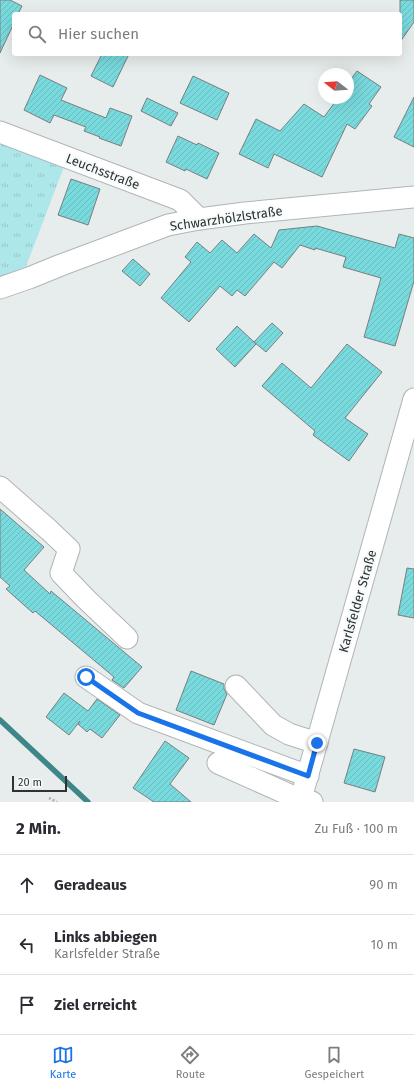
<!DOCTYPE html>
<html lang="de">
<head>
<meta charset="utf-8">
<style>
  body { margin:0; font-family:"Fira Sans",sans-serif; background:#f2f2f3; color:#2b2b33 }
  .compass { position:absolute; left:318px; top:68px; width:36px; height:36px; border-radius:50%; background:#fff; box-shadow:0 4px 16px #0002; rotate:287deg }
  .scale { position:absolute; left:12px; bottom:10px; width:55px; box-sizing:border-box; padding-left:4px; border:2px solid #303232; border-top:0; font-size:11px; line-height:14px; white-space:nowrap; color:#303232; -webkit-text-stroke:3px #f5fafa; paint-order:stroke }
  .stop { position:absolute; width:12px; height:12px; margin:-9px; border:3px solid #1a73e8; border-radius:50%; background:#fff }
  .stop.end { background:#1a73e8; border-color:#fff; box-shadow:0 1px 4px #0008 }
  .list { margin:0; padding:0; list-style:none }
  h2 { display:flex; justify-content:space-between; align-items:center; height:52px; margin:0; padding:0 16px; font-size:17px }
  h2 small { font-size:13px; font-weight:400; color:#7c7c81 }
  .list li { display:grid; grid-template-columns:26px 1fr auto; gap:12px; align-items:center; box-sizing:border-box; height:60px; padding:0 16px; border-top:1px solid #e1e1e2 }
  .list b { display:block; font-size:15px; white-space:nowrap }
  .list p { margin:0; font-size:13px; white-space:nowrap; color:#7c7c81 }
  .list em { font-size:13px; font-style:normal; color:#7c7c81 }
  .icon { flex:none; width:22px; height:22px; fill:none; stroke:currentColor; stroke-width:2; stroke-linecap:round; stroke-linejoin:round }
  .map { position:relative; flex:none; width:414px; height:802px; overflow:hidden }
  .search { position:absolute; background:#fff; box-shadow:0 4px 16px #0002; left:12px; right:12px; top:12px; height:44px; display:flex; align-items:center; gap:10px; box-sizing:border-box; padding:0 14px; border-radius:4px; color:#7c7c81; font-size:15px }
  .sheet { height:232px; background:#fff }
  nav { display:flex; justify-content:space-around; align-items:center; box-sizing:border-box; height:56px; border-top:1px solid #e1e1e2; background:#fff; font-size:11px; color:#7c7c81 }
  nav a { display:grid; justify-items:center; gap:2px }
  nav .on { color:#1a73e8 }
  .map>svg:first-child { display:block }
  .grass { fill:url(#grass-tufts) }
  .lines { fill:none; stroke-linecap:round; stroke-linejoin:round }
  .stream { stroke:#3f8689; stroke-width:5.5 }
  .building { fill:url(#building-hatch); stroke:#797e7e }
  .minor-casing { stroke:#b0b5b5; stroke-width:23 }
  .path { stroke:#a9adae; stroke-width:2.5; stroke-dasharray:2 2; stroke-linecap:butt }
  .minor { stroke:#fff; stroke-width:21 }
  .route { stroke:#1a73e8; stroke-width:5 }
  .labels { text-anchor:middle; stroke-width:4; stroke-linejoin:round; paint-order:stroke }
  .street-label { font-size:13px; fill:#303232; stroke:#f5fafa }
</style>
</head>
<body>
<div class="map">
<svg width="414" height="802" viewBox="0 0 414 802">
  <defs>
    <pattern id="grass-tufts" width="24" height="20" patternUnits="userSpaceOnUse"><rect width="24" height="20" fill="#aee7e9"/><path d="M3 7l-1-3M5 7V3M7 7l1-3M15 17l-1-3M17 17v-4M19 17l1-3" fill="none" stroke="#96c7c8"/></pattern>
    <pattern id="building-hatch" width="6" height="6" patternUnits="userSpaceOnUse"><rect width="6" height="6" fill="#79dade"/><path d="M-1 1l2-2M0 6l6-6M5 7l2-2" fill="none" stroke="#69bcbf"/></pattern>
  </defs>
  <rect width="100%" height="100%" fill="#e7eced"/>
  <path class="grass" d="M0,141l65,23 -40,105 -25,8z"/>
  <g class="lines">
    <path class="stream" d="M0,720l88,82"/>
  </g>
  <g class="building">
    <path d="M0,0h10l12,6 -4,8h-4v9l-14,30z"/>
    <path d="M400,0h14v22l-14,20z"/>
    <path d="M102,54h27l-16,33 -22,-11z"/>
    <path d="M357,71l24,16 -12,17 3,2 -17,23 -8,-5 -25,53 -48,-23 -6,14 -29,-14 17,-35 24,12 24,-27 20,13 14,-19h10v-15z"/>
    <path d="M40,75l27,13 -6,12 45,18 4,-10 22,8 -11,30 -22,-8 1,-1 -16,-6 2,-4 -32,-12 -4,8 -26,-13z"/>
    <path d="M193,76l36,17 -12,27 -37,-17z"/>
    <path d="M414,97v50l-20,-10z"/>
    <path d="M147,98l31,15 -7,13 -30,-15z"/>
    <path d="M178,136l19,9 1,-2 21,10 -12,26 -21,-10 -1,2 -19,-9z"/>
    <path d="M71,179l29,10 -12,36 -30,-10z"/>
    <path d="M317,226l78,22 4,-14 15,4v43l-19,65 -31,-9 17,-59 -38,-11 3,-10 -31,-9v2l-15,-5 -18,23 -8,-6 -29,34 -8,-6 -5,6 -12,-10 -31,36 -28,-24 30,-36 -6,-5 12,-15 13,11 12,-13 15,13 17,-19 17,14 8,-18z"/>
    <path d="M133,259l17,15 -10,12 -18,-15z"/>
    <path d="M272,323l11,10 -17,19 -12,-10 2,2 -21,23 -19,-18 21,-23 17,16z"/>
    <path d="M347,344l35,28 -37,46 23,16 -19,27 -36,-26 2,-4 -53,-45 20,-23 29,25z"/>
    <path d="M0,509l44,38 -20,23 26,24 1,-3 91,76 -18,21 -12,-8 2,-3 -79,-66 -2,2 -27,-24 4,-3 -10,-9z"/>
    <path d="M407,568l7,1v49l-16,-3z"/>
    <path d="M191,671l33,13v5l3,5 -13,31 -38,-15z"/>
    <path d="M64,693l24,18 9,-12 23,16 -18,23 -12,-9 -3,3 -9,-8 2,-3 -11,14 -23,-18z"/>
    <path d="M165,741l24,17 -19,26 21,18h-37l-21,-14z"/>
    <path d="M354,749l31,8 -10,35 -31,-9z"/>
  </g>
  <g class="lines">
    <g class="minor-casing">
      <g id="minor">
        <path d="M0,132l180,68 19,19"/>
        <path d="M0,288l29,-10 32,-13 107,-40 31,-6 46,-6 169,-16"/>
        <path d="M0,487l49,43 20,19 -8,24 25,26 41,39"/>
        <path d="M86,677l52,36 170,63"/>
        <path d="M236,686l37,39 16,9 28,9"/>
        <path d="M218,763l83,37 11,2"/>
        <path d="M300,802l114,-403"/>
      </g>
    </g>
    <path class="path" d="M49,798l8,4"/>
    <use href="#minor" class="minor"/>
  </g>
  <g class="lines">
    <path class="route" d="M86,677l52,36 170,63 9,-33"/>
  </g>
  <g class="labels">
    <g class="street-label">
      <text transform="translate(103 171) rotate(21)" y="5">Leuchsstraße</text>
      <text transform="translate(226 218) rotate(-8)" y="5">Schwarzhölzlstraße</text>
      <text transform="translate(357 601) rotate(-74)" y="5">Karlsfelder Straße</text>
    </g>
  </g>
</svg>
<svg class="compass" viewBox="-18 -18 36 36"><path d="M0-13l5 13h-10z" fill="#e53935"/><path d="M0 13l5-13h-10z" fill="#7c7c81"/></svg>
<div class="scale">20 m</div>
<div class="stop" style="left:86px;top:677px"></div>
<div class="stop end" style="left:317px;top:743px"></div>
<div class="search"><svg class="icon" aria-label="search" viewBox="0 0 24 24"><circle cx="10" cy="10" r="6"/><path d="M15 15l6 6"/></svg>Hier suchen</div>
</div>
<section class="sheet">
<h2>2 Min.<small>Zu Fuß · 100 m</small></h2>
<ul class="list">
<li><svg class="icon" aria-label="ahead" viewBox="0 0 24 24"><path d="M12 20V5M6 11l6-6 6 6"/></svg><div><b>Geradeaus</b></div><em>90 m</em></li>
<li><svg class="icon" aria-label="left" viewBox="0 0 24 24"><path d="M17 20v-9H6M10 6l-5 5 5 5"/></svg><div><b>Links abbiegen</b><p>Karlsfelder Straße</p></div><em>10 m</em></li>
<li><svg class="icon" aria-label="arrive" viewBox="0 0 24 24"><path d="M6 21V4h12l-3 4 3 4H6"/></svg><div><b>Ziel erreicht</b></div></li>
</ul>
</section>
<nav>
<a class="on"><svg class="icon" aria-label="map" viewBox="0 0 24 24"><path d="M3 6l6-2 6 2 6-2v14l-6 2-6-2-6 2zM9 4v14M15 6v14"/></svg>Karte</a>
<a><svg class="icon" aria-label="directions" viewBox="0 0 24 24"><path d="M12 3l9 9-9 9-9-9zM9 14v-3h6M13 9l2 2-2 2"/></svg>Route</a>
<a><svg class="icon" aria-label="saved" viewBox="0 0 24 24"><path d="M7 4h10v16l-5-4-5 4z"/></svg>Gespeichert</a>
</nav>
</body>
</html>
